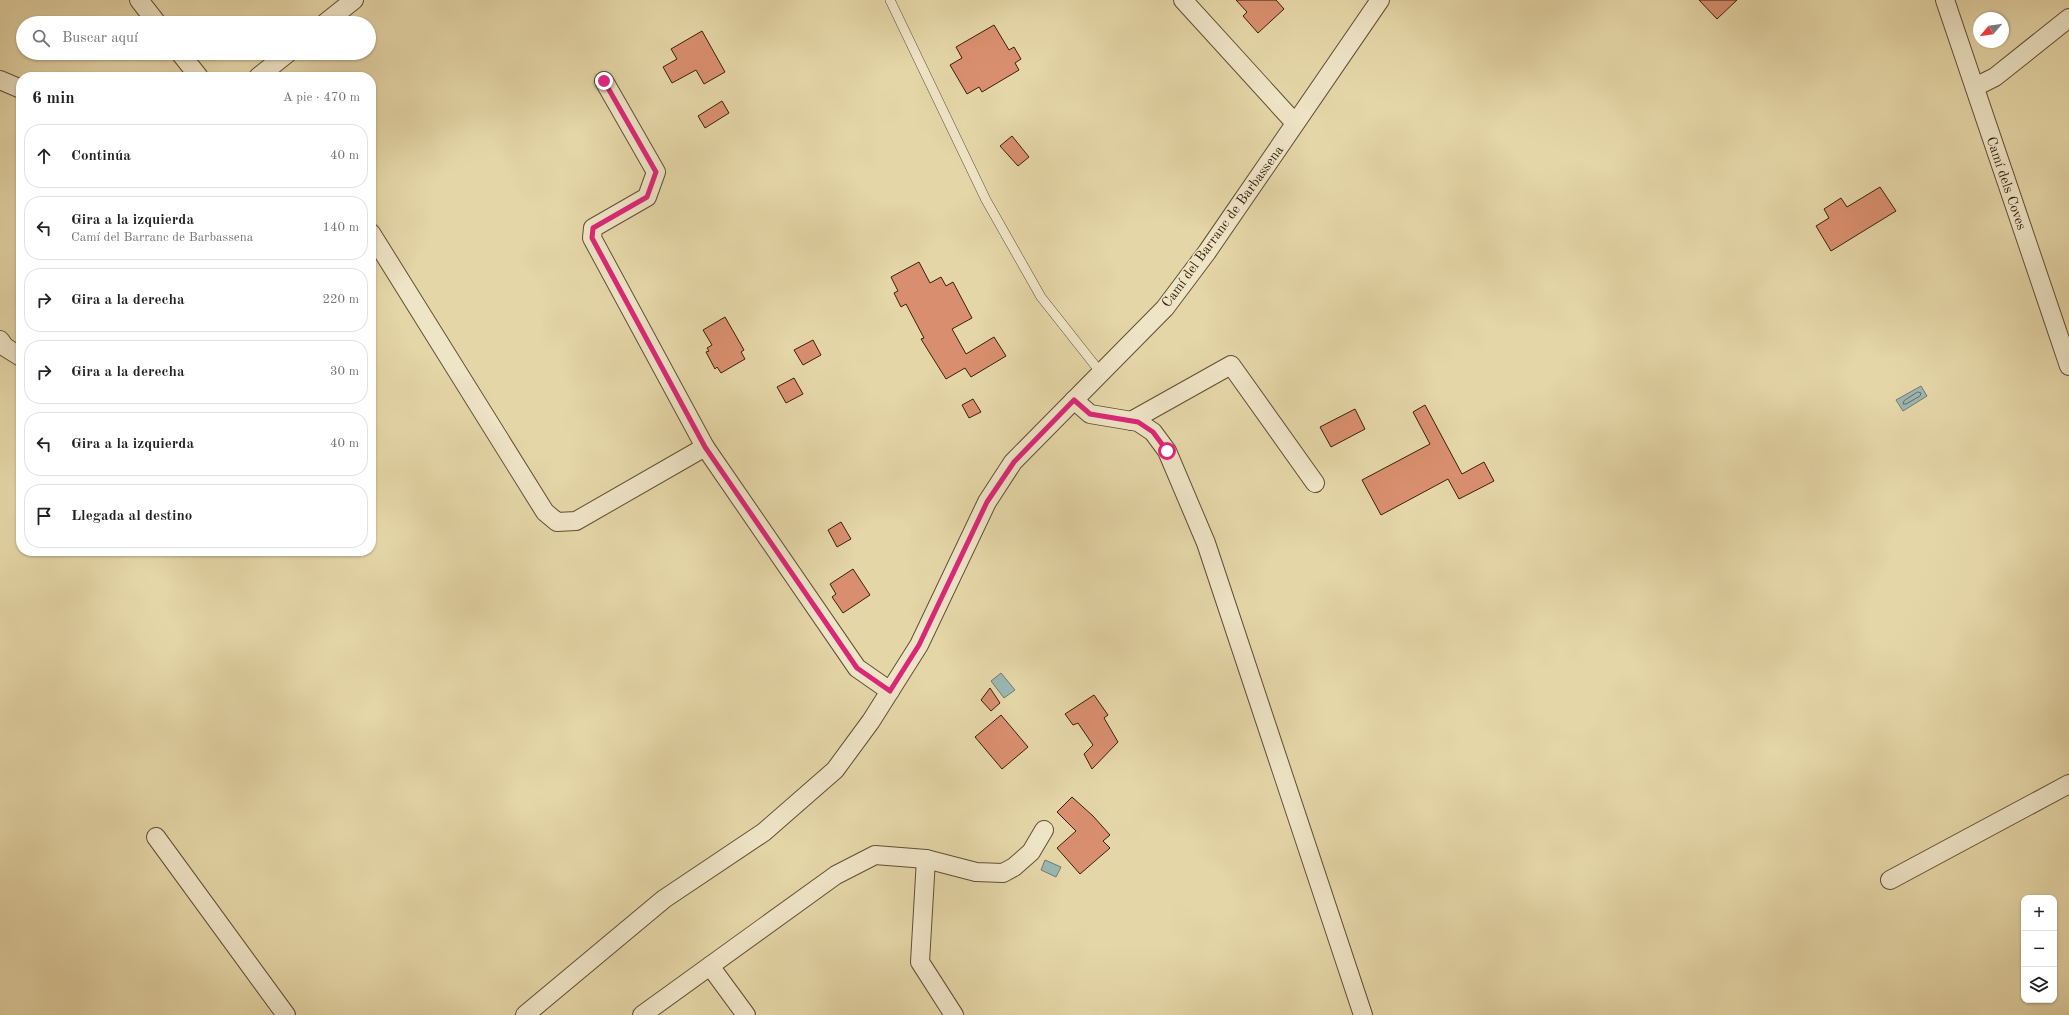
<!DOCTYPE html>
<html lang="es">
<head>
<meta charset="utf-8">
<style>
  body { margin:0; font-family:"Old Standard TT",serif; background:#f2f2f2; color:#222 }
  .controls { position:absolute; right:12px; bottom:12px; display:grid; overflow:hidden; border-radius:8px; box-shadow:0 1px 3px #0004 }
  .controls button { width:36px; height:36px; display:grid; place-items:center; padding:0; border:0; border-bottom:1px solid #e0e0e0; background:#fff; color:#222; font:20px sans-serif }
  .compass { position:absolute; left:1973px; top:12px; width:36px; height:36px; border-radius:50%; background:#fff; box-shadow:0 1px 3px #0004; rotate:241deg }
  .stop { position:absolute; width:12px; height:12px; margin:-9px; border:3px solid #db2777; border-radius:50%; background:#fff }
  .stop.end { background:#db2777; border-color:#fff; box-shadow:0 1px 4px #0008 }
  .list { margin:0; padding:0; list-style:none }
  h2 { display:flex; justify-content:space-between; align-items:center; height:52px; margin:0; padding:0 16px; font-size:17px }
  h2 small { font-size:13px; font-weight:400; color:#767676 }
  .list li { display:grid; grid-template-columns:26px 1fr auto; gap:12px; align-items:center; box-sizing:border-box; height:64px; margin:0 8px 8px; padding:0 8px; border:1px solid #e0e0e0; border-radius:16px }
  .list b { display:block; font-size:15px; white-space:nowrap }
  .list p { margin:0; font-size:13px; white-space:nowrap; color:#767676 }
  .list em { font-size:13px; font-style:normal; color:#767676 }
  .icon { flex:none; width:22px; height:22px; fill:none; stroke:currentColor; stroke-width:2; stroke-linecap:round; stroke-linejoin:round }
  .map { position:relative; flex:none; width:2069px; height:1015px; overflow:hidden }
  .search { position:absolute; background:#fff; box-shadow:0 1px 3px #0004; left:16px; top:16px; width:360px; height:44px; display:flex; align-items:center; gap:10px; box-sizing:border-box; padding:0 14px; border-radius:22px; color:#767676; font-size:15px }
  .panel { position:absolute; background:#fff; box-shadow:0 1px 3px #0004; left:16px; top:72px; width:360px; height:484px; border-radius:16px }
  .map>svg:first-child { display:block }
  .water { fill:#9bb6b3; stroke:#737a70 }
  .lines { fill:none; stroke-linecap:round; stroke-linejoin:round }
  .shore { stroke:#696b5f; stroke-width:1 }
  .building { fill:#d98f6f; stroke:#37200b }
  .lane-casing { stroke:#624e32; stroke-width:10 }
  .street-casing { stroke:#624e32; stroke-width:20 }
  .lane { stroke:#eee4c6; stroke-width:9 }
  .street { stroke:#eee4c6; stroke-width:18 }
  .route { stroke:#db2777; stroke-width:5 }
  .labels { text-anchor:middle; stroke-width:3; stroke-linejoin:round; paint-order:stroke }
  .street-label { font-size:14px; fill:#37200b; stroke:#eee4c6 }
</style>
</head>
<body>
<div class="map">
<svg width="2069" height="1015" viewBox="0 0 2069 1015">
  <rect width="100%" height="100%" fill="#e5d6a7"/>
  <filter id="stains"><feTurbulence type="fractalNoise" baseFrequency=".005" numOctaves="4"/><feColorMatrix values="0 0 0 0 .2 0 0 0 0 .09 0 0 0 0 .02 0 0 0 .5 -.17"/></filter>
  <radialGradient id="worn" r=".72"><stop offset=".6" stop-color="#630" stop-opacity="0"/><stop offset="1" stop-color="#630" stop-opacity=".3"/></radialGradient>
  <g class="water">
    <path d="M1921,386l6,10 -24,15 -7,-11z"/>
    <path d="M1001,673l14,17 -11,8 -13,-17z"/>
    <path d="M1045,860l16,7 -5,10 -15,-7z"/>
  </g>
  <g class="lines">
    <path class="shore" d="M1918,392l3,1 -1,3 -14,8h-3l1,-3z"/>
  </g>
  <g class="building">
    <path d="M1236,0h40l8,9 -26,24 -15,-17 4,-4z"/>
    <path d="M1699,0h38l-20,19z"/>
    <path d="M994,25l15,25 5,-3 7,12 -6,4 4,7 -37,22 -3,-5 -12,7 -17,-29 12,-7 -6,-11z"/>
    <path d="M702,31l23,41 -21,12 -8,-14 -24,13 -9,-16 14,-8 -6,-10z"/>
    <path d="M722,101l7,12 -24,15 -7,-12z"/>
    <path d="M1012,136l17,21 -11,9 -18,-20z"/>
    <path d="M1880,187l16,24 -65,40 -15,-25 13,-8 -5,-9 17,-11 6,9z"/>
    <path d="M919,262l11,21 11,-6 5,9 7,-4 19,36 -20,11 14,25 28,-17 12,19 -35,21 -6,-9 -19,11 -25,-40 3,-1 -18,-34 -5,3 -7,-14 4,-2 -7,-14z"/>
    <path d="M725,317l19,33 -3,2 4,7 -24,14 -4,-6 -2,2 -9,-17 3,-1 -2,-3 5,-3 -9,-15z"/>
    <path d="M813,340l8,15 -18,10 -9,-15z"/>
    <path d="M794,378l9,16 -17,9 -9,-16z"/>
    <path d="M973,399l8,13 -12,6 -7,-13z"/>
    <path d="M1425,405l37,69 22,-12 10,19 -35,18 -11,-20 -67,36 -19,-35 68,-36 -17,-32z"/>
    <path d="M1355,409l10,20 -34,18 -11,-20z"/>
    <path d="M841,522l10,17 -14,8 -9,-17z"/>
    <path d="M853,569l17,26 -27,18 -11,-16 4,-3 -6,-10z"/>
    <path d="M990,688l10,15 -9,8 -10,-11z"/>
    <path d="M1094,695l14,20 -4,3 14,24 -26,27 -8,-15 9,-9 -15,-22 -5,2 -8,-11z"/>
    <path d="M1001,715l27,32 -26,22 -27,-32z"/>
    <path d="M1072,797l21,19 17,19 -7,6 7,7 -30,26 -23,-26 19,-17 -19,-19z"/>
  </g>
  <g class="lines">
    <g class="lane-casing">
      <path id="lane" d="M890,0l96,200 55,97 60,76"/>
    </g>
    <g class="street-casing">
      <g id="street">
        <path d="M139,0l18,23"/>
        <path d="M1183,0l112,123"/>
        <path d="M1945,0l124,366"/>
        <path d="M325,23l29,-23"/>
        <path d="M180,53l19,24"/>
        <path d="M258,77l30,-24"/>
        <path d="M0,80l21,9"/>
        <path d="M1975,87l20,-10 74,-59"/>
        <path d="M371,233l174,279 12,10 19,-1 129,-74 -113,-209 1,-10 54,-31 9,-25 -52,-91"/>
        <path d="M0,340l5,7 16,10"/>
        <path d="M1074,400l16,14 48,8 15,10 14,19 39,92 157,472"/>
        <path d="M1131,421l100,-56 84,118"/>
        <path d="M705,447l152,221 33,23"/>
        <path d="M156,837l130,178"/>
        <path d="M926,859l-6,103 34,53"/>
        <path d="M1890,880l179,-96"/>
        <path d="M710,966l36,49"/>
        <path d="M525,1015l139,-116 100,-67 71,-62 36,-49 48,-76 68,-143 26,-40 152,-154 42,-56 173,-252"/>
        <path d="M642,1015l194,-140 39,-20 51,4 50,13 27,1 11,-6 17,-15 13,-22"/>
      </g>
    </g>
    <use href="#lane" class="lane"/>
    <use href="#street" class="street"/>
  </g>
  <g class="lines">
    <path class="route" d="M604,81l52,91 -9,25 -54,31 -1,10 113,209 152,221 33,23 29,-46 68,-143 27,-40 60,-62 16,14 48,8 15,10 14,19"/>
  </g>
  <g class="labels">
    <g class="street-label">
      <text transform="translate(2007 183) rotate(71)" y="5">Camí dels Coves</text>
      <text transform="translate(1222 226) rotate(-54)" y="5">Camí del Barranc de Barbassena</text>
    </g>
  </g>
  <rect width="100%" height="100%" filter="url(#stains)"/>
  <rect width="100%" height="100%" fill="url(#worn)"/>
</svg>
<div class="controls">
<button>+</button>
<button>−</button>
<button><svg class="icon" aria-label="layers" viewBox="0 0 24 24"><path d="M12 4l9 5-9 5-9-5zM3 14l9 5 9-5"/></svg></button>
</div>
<svg class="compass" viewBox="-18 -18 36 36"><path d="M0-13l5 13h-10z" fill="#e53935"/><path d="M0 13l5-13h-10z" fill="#767676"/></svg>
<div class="stop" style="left:1167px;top:451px"></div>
<div class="stop end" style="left:604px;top:81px"></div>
<div class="search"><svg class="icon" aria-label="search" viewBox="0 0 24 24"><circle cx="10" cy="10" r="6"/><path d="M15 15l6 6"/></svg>Buscar aquí</div>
<section class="panel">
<h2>6 min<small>A pie · 470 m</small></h2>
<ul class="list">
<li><svg class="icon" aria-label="ahead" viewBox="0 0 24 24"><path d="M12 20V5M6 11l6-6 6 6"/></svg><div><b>Continúa</b></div><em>40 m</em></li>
<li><svg class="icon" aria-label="left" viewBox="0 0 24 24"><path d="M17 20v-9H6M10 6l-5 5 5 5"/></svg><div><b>Gira a la izquierda</b><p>Camí del Barranc de Barbassena</p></div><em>140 m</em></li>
<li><svg class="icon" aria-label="right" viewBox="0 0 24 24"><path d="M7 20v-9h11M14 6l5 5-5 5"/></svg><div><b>Gira a la derecha</b></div><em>220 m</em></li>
<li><svg class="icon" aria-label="right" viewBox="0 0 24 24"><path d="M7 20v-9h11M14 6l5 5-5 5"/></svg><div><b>Gira a la derecha</b></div><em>30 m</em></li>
<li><svg class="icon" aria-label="left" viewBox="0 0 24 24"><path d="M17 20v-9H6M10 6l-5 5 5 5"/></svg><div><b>Gira a la izquierda</b></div><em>40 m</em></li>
<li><svg class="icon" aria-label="arrive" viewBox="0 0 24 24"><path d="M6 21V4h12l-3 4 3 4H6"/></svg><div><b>Llegada al destino</b></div></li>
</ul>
</section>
</div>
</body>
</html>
